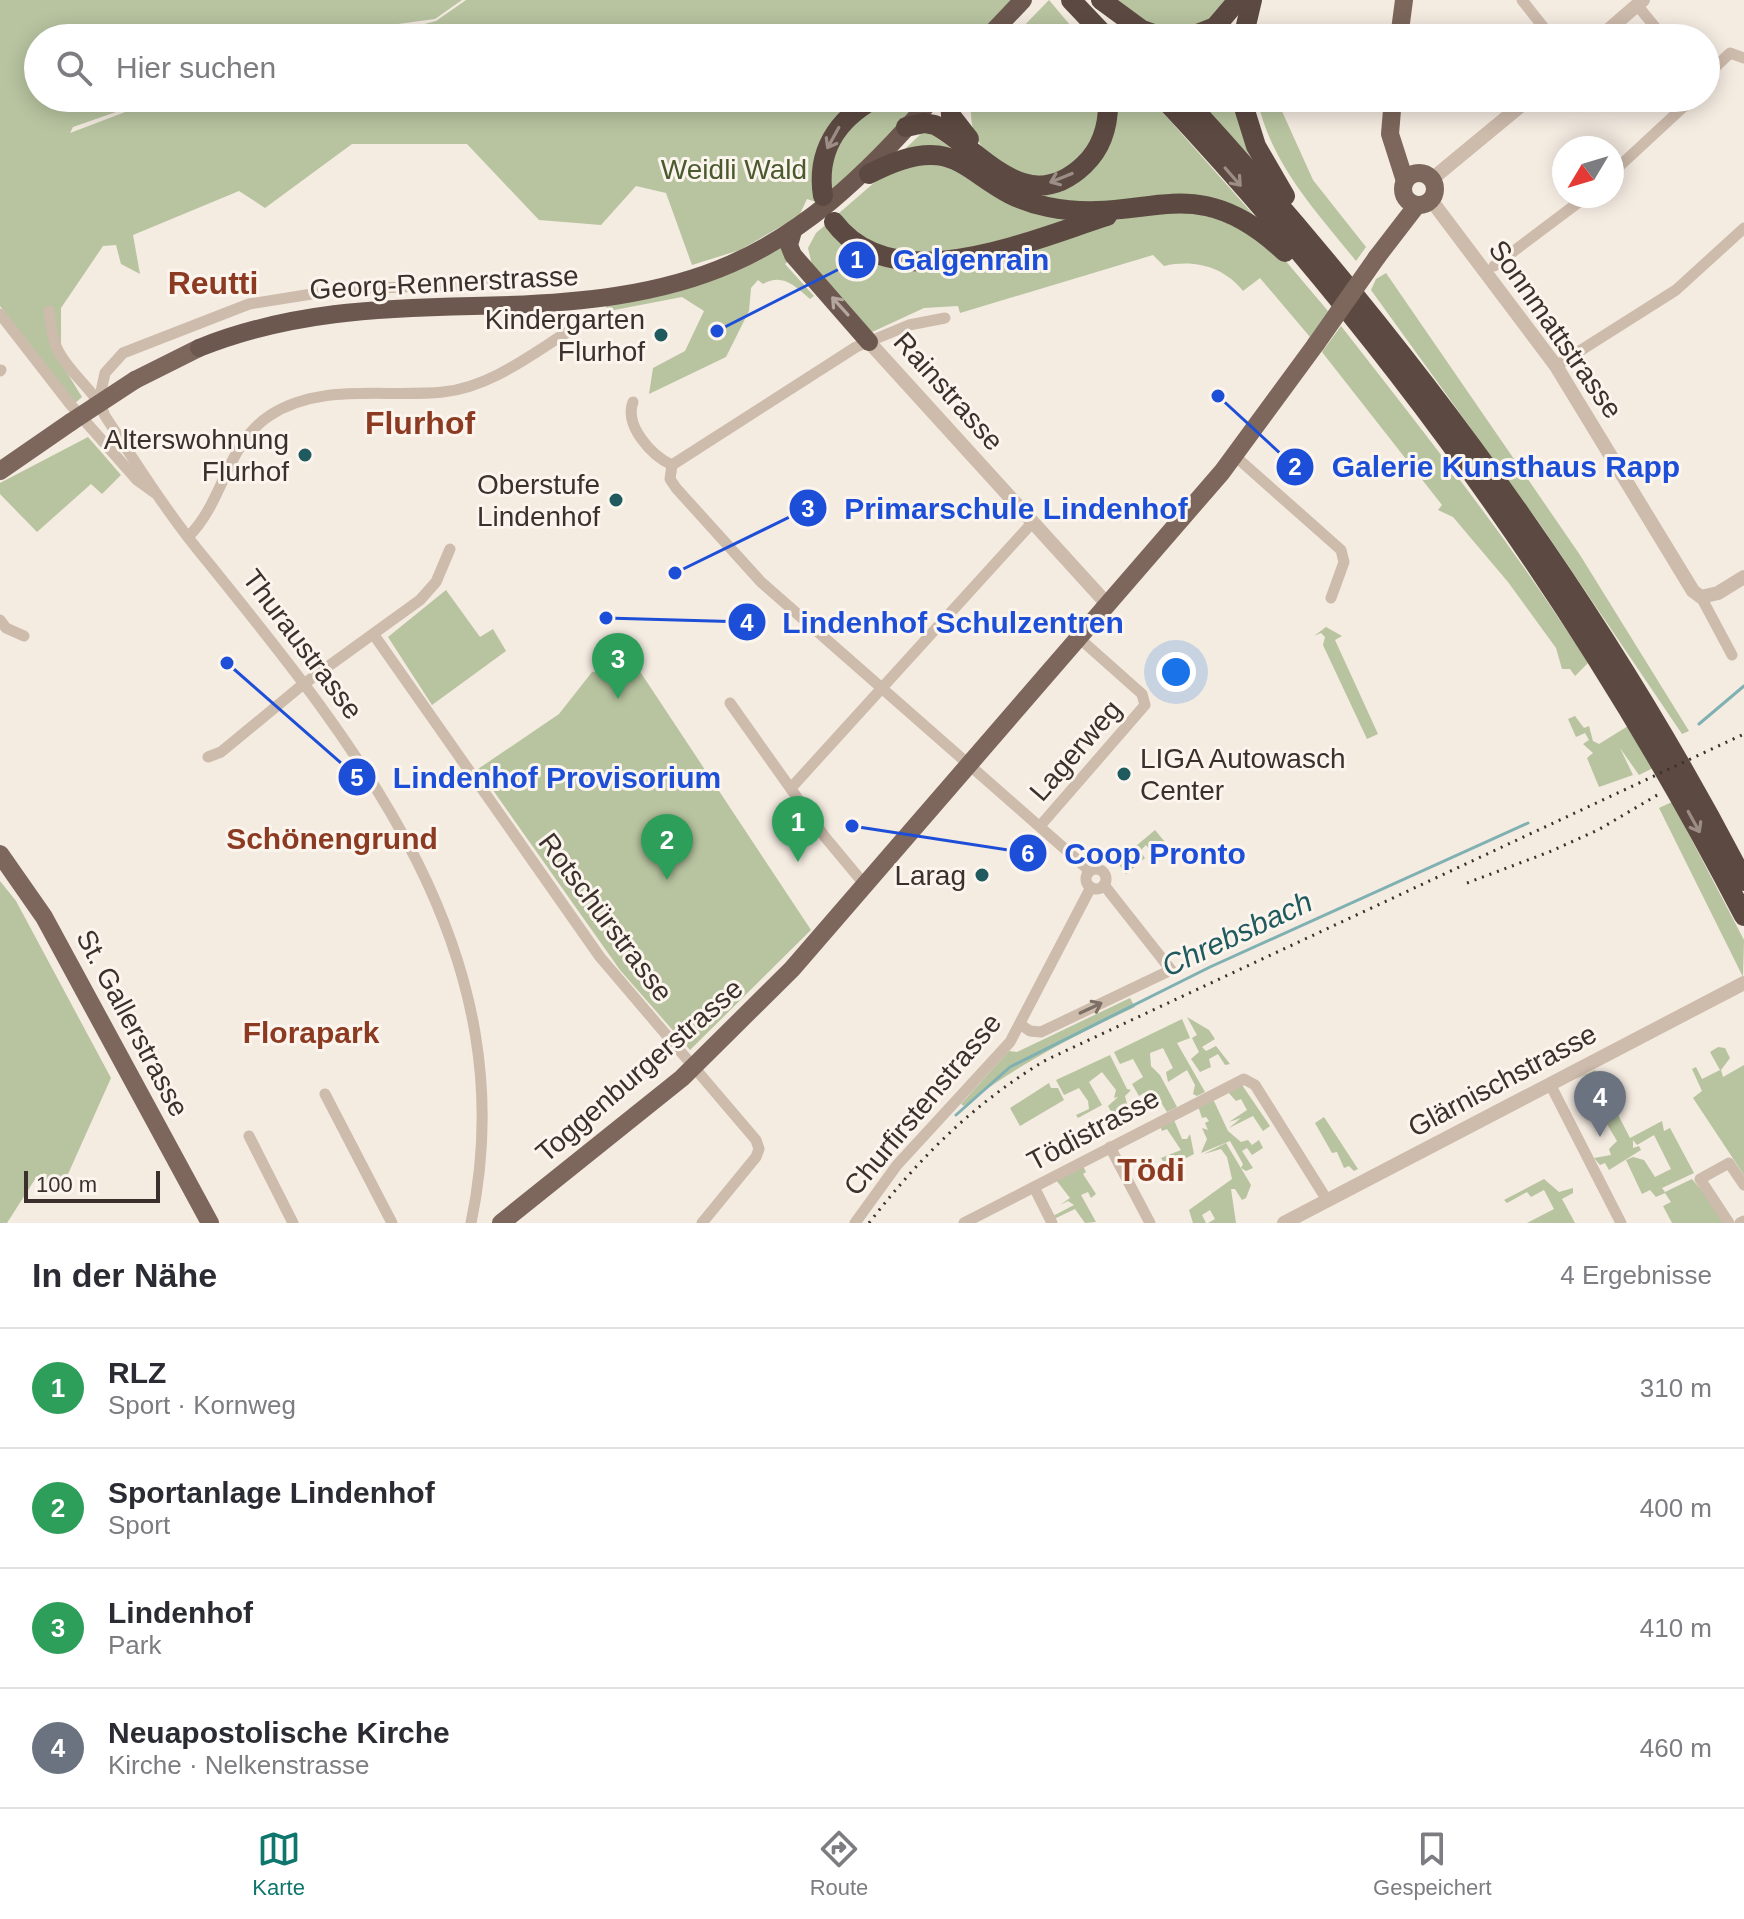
<!DOCTYPE html>
<html lang="de">
<head>
<meta charset="utf-8">
<style>
  body { margin:0; font-family:Helvetica,sans-serif; background:#f7f7f7; color:#2b2b33 }
  .compass { position:absolute; left:1552px; top:136px; width:72px; height:72px; border-radius:50%; background:#fff; box-shadow:0 4px 20px #0003; rotate:232deg }
  .scale { position:absolute; left:24px; bottom:20px; width:136px; box-sizing:border-box; padding-left:8px; border:4px solid #3b302b; border-top:0; font-size:22px; line-height:28px; white-space:nowrap; color:#3b302b; -webkit-text-stroke:6px #fbf5ee; paint-order:stroke }
  .you { position:absolute; left:1176px; top:672px; width:28px; height:28px; margin:-20px; border:6px solid #fff; border-radius:50%; background:#1a73e8; box-shadow:0 0 0 12px #1a73e833 }
  .badge { display:grid; place-items:center; width:52px; height:52px; border-radius:50%; background:#0f766e; color:#fff; font-size:26px; font-weight:700 }
  .pin { position:absolute; translate:-50% -66px; filter:drop-shadow(0 2px 4px #0008) }
  .pin::after { content:''; position:absolute; top:42px; width:28px; height:24px; background:inherit; clip-path:polygon(0 0,100% 0,50% 100%) }
  .list { margin:0; padding:0; list-style:none }
  h2 { display:flex; justify-content:space-between; align-items:center; height:104px; margin:0; padding:0 32px; font-size:34px }
  h2 small { font-size:26px; font-weight:400; color:#7c7c81 }
  .list li { display:grid; grid-template-columns:52px 1fr auto; gap:24px; align-items:center; box-sizing:border-box; height:120px; padding:0 32px; border-top:2px solid #e1e1e2 }
  .list b { display:block; font-size:30px; white-space:nowrap }
  .list p { margin:0; font-size:26px; white-space:nowrap; color:#7c7c81 }
  .list em { font-size:26px; font-style:normal; color:#7c7c81 }
  .icon { flex:none; width:44px; height:44px; fill:none; stroke:currentColor; stroke-width:2; stroke-linecap:round; stroke-linejoin:round }
  .map { position:relative; flex:none; width:1744px; height:1223px; overflow:hidden }
  .search { position:absolute; background:#fff; box-shadow:0 4px 20px #0003; left:24px; right:24px; top:24px; height:88px; display:flex; align-items:center; gap:20px; box-sizing:border-box; padding:0 28px; border-radius:44px; color:#7c7c81; font-size:30px }
  .sheet { height:584px; background:#fff }
  nav { display:flex; justify-content:space-around; align-items:center; box-sizing:border-box; height:112px; border-top:2px solid #e1e1e2; background:#fff; font-size:22px; color:#7c7c81 }
  nav a { display:grid; justify-items:center; gap:4px }
  nav .on { color:#0f766e }
  .map>svg:first-child { display:block }
  .green { fill:#b8c4a0 }
  .lines { fill:none; stroke-linecap:round; stroke-linejoin:round }
  .stream { stroke:#7fb0b2; stroke-width:3 }
  .minor { stroke:#cdbbac; stroke-width:11 }
  .tertiary { stroke:#cdbbac; stroke-width:14 }
  .primary { stroke:#7d675c; stroke-width:18 }
  .trunk { stroke:#6c584f; stroke-width:18 }
  .motorway { stroke:#5c4a42; stroke-width:20 }
  .rail { stroke:#3b302b; stroke-width:3; stroke-dasharray:2 6; stroke-linecap:butt }
  .primary-bridge { stroke:#7d675c; stroke-width:18 }
  .oneway { stroke:#9c8e87 }
  .oneway2 { stroke:#b4a69e }
  .oneway3 { stroke:#7d6f65 }
  .poi-dot { fill:#1f5a5e; stroke:#fbf5ee; stroke-width:3 }
  .labels { text-anchor:middle; stroke-width:6; stroke-linejoin:round; paint-order:stroke }
  .park-label { font-size:28px; fill:#4a5a2e; stroke:#fbf5ee }
  .street-label { font-size:28px; fill:#3b302b; stroke:#fbf5ee }
  .poi-label { font-size:28px; fill:#3b302b; stroke:#fbf5ee; text-anchor:end }
  .neighbourhood-label { font-size:30px; font-weight:bold; fill:#8c3b22; stroke:#fbf5ee }
  .water-label { font-size:30px; font-style:italic; fill:#1f5a5e; stroke:#fbf5ee }
  .quarter-label { font-size:32px; font-weight:bold; fill:#8c3b22; stroke:#fbf5ee }
  .leader { fill:none; stroke:#1d4ed8; stroke-width:3 }
  .callout-dot { fill:#1d4ed8; stroke:#fbf5ee; stroke-width:3 }
  .mark-label { font-size:24px; text-anchor:middle; font-weight:bold; fill:#fff }
  .callout-label { font-size:30px; text-anchor:middle; font-weight:bold; fill:#1d4ed8; stroke:#fbf5ee; stroke-width:6; stroke-linejoin:round; paint-order:stroke }
</style>
</head>
<body>
<div class="map">
<svg width="1744" height="1223" viewBox="0 0 1744 1223">
  <rect width="100%" height="100%" fill="#f4ebe1"/>
  <g class="green">
    <path d="M0,0h462l-27,19 -59,8 -27,11h-311v60h118l-83,29 -3,6 79,-30 32,-5h684l-31,40 50,-40h45l-59,61 -54,43 -9,-3 -8,17 -59,34 -48,15 -26,-72 -30,-7 -35,39 -62,-5 -72,-76h-115l-87,64 -26,-17 -106,44 7,39 -19,-10 -5,-19 -13,1 -42,62v55l21,34 -9,8 -73,-99z"/>
    <path d="M466,0h551l-44,38h-602l65,-17z"/>
    <path d="M1049,0l32,38h-69z"/>
    <path d="M1112,0h120c-6,10 -14,14 -24,20 -42,26 -60,4 -96,-20z"/>
    <path d="M973,98h129c2,122 -150,83 -129,0z"/>
    <path d="M1112,98h38l116,131 -23,-13 -181,-11 -157,-56 20,-19 68,46 83,2z"/>
    <path d="M1197,98h40l17,63z"/>
    <path d="M1257,98h19l37,82 53,67 -10,14c-40,-50 -86,-98 -99,-163z"/>
    <path d="M934,159l149,61 -191,46 284,-58 67,18 41,33 44,52 -18,26 -50,-59 -17,13c-19,-24 -48,-32 -79,-25l-11,-11 -193,58 -2,-7 -34,2 -54,25 -57,-64 -5,-21 8,-15 74,-64z"/>
    <path d="M783,245l8,14 -6,5 29,32 -4,3c-16,-14 -28,-26 -47,-15l-5,-4 -7,8 -2,23 -23,46 -77,37 4,-26 32,-17 19,-40 -22,-14 -73,14 -4,-6c62,-6 125,-26 178,-60z"/>
    <path d="M1386,273l194,282 109,176 -7,3 -140,-207 -171,-237 5,-11z"/>
    <path d="M1341,326c86,110 172,219 247,337l-13,13 -5,-7h-8l-6,-21 -48,-66 -55,-65 -15,-7 4,-5 -120,-153z"/>
    <path d="M88,437l33,38 -19,19 -11,-10 -54,48 -37,-38v-11z"/>
    <path d="M446,590l34,47 13,-8 13,22 -74,54 -44,-68z"/>
    <path d="M1326,627l16,9 -7,4 43,94 -11,5 -44,-94 2,-8 -4,-4 -7,3z"/>
    <path d="M637,667l174,263 -121,120 -70,-80 -142,-201 81,-55 33,-42z"/>
    <path d="M1575,716l9,12 5,-2 4,15 6,3 29,-18 25,42 -14,7 -19,-27 13,27 -34,12 -12,-29 6,-5 -10,-9 6,-4 -4,-7 -9,4 -8,-18z"/>
    <path d="M1672,802l72,138 -1,37 -84,-169z"/>
    <path d="M1155,830l14,17 -10,-4 -9,7 -4,-5 -6,6 5,7 -19,16 -9,-12z"/>
    <path d="M0,881l16,20 95,177 -51,114 -23,-16 -30,47h-7z"/>
    <path d="M1130,998l5,9c-62,29 -118,58 -171,99l-3,-2 48,-53 8,1z"/>
    <path d="M1187,1017l22,13 6,9 -13,8 4,4 10,-5 14,18 -5,1 -7,-11 -9,5 2,8 -11,5 -9,-13 8,-7 -7,-14 5,-3z"/>
    <path d="M1182,1019l8,19 -13,5 28,49 -8,4 -4,-2 2,-9 -8,-15 -19,12 -2,-10 7,-4 -10,-20 -13,5 1,13 9,9 17,32 -10,5 -12,-19 -8,5 -3,-5 -5,3 -7,-12 11,-7 -10,-18 -13,5 -6,-12z"/>
    <path d="M1718,1047l7,1 5,10 -9,12 2,7 21,-12v110l-51,-77 9,-7 -10,-22 4,-2 6,12 18,-9 -10,-18z"/>
    <path d="M1110,1055l17,34 4,1 -6,6 2,8 -14,11 -5,-9 10,-9 -4,1 2,-8 -14,-18 -13,10 13,23 -24,13 -2,-3 13,-6 -1,-8 -9,-13 -15,7 -8,-15z"/>
    <path d="M1595,1070l35,68 32,-17 2,10 6,-3 24,45 -32,15 3,4 27,-13 37,44h-57l-9,-17 8,-4 -6,-9 -9,4 -6,-7 -8,4 -16,-34 7,-3 11,3 11,17 16,-8 -17,-34 -17,10 -4,-5v8l6,-2 2,4 -32,20 -4,-7 -5,2 -6,-7 17,-3 -2,-6 8,-8 -13,-22 -2,-12 4,-3 -16,-30 -15,5z"/>
    <path d="M1049,1083l2,5h7l6,12 -44,26 -10,-18z"/>
    <path d="M1242,1085l28,41 -7,5 -10,-15 -24,12 12,-10 -12,4 18,-12 -6,-11 -5,2 -9,-10z"/>
    <path d="M1213,1099l15,32 13,11 7,-2 4,5 7,-5 4,8 -11,7 -5,-7 -5,3 11,17 -7,3 -5,-3 2,-4 -13,-23 -29,12 6,-14 -5,-11 6,2 -3,-7 4,-2 -3,-4 -4,1 -4,-12z"/>
    <path d="M1324,1117l34,52 -4,2 -5,-5 -5,2 -7,-16 -5,1 -17,-30z"/>
    <path d="M1174,1120l8,19h5l3,-5 4,20 -27,14 -6,-10 20,-8 -14,-21 -5,2 -2,-5z"/>
    <path d="M1226,1143l25,42 -5,13 -4,2 -7,-11h-4l5,34h-28l7,-4 -5,-9 -8,5 4,8h-13l-4,-13 43,-31 -5,-22 -6,-8 -17,5z"/>
    <path d="M1083,1166l3,6 -3,2 13,20 -5,4 -3,-6 -7,3 15,27 -11,1 -10,-14 -21,10 -1,-3 21,-11 -6,-4 -8,4 10,-7 -14,-18z"/>
    <path d="M1544,1179l15,13 14,-4v5l-11,6 13,24h-48l27,-14 -10,-19 -13,7 -4,-5 -20,11 -3,-3z"/>
  </g>
  <g class="lines">
    <g class="stream">
      <path d="M1699,724l45,-38"/>
      <path d="M956,1115l54,-48 200,-100 318,-144"/>
    </g>
    <g class="minor">
      <path d="M1522,0l30,38"/>
      <path d="M1637,5l27,33"/>
      <path d="M1706,76l24,-23 14,5"/>
      <path d="M1612,173l81,-75"/>
      <path d="M1494,266l93,-70"/>
      <path d="M49,311c2,14 3,30 11,43 13,23 36,37 45,62 30,45 59,92 93,134 159,196 330,402 273,673"/>
      <path d="M0,314l70,90 67,76 18,13"/>
      <path d="M1556,366l120,-76 68,-62"/>
      <path d="M0,371l1,-1"/>
      <path d="M99,401l6,-28 18,-20 126,-49 88,-14 152,-7"/>
      <path d="M633,402c-9,24 19,54 39,63"/>
      <path d="M1235,456l106,94 3,12 -13,36"/>
      <path d="M672,465l-2,14 6,9 85,94 329,289"/>
      <path d="M672,465l184,-118 53,-22 36,-7"/>
      <path d="M188,537c36,-35 37,-91 81,-121 51,-34 116,-18 174,-24 47,-5 86,-36 126,-61"/>
      <path d="M1701,597l31,58"/>
      <path d="M0,620l6,8 18,8"/>
      <path d="M374,635l226,322 156,183 3,9 -3,8 -54,66"/>
      <path d="M730,703l95,134 40,48"/>
      <path d="M208,757l13,-5 80,-66 119,-86 16,-18 14,-33"/>
      <path d="M791,788l241,-265"/>
      <path d="M1040,826l105,-121 -3,-11 -63,-56"/>
      <circle cx="1096" cy="879" r="10"/>
      <path d="M1021,1025l9,6 11,1 130,-62 -67,-85"/>
      <path d="M1550,1084l71,139"/>
      <path d="M325,1094l67,129"/>
      <path d="M249,1136l44,87"/>
      <path d="M1110,1147l40,76"/>
      <path d="M1034,1187l18,36"/>
      <path d="M855,1223l42,-58 113,-123 81,-155"/>
      <path d="M964,1223l280,-144 11,6 72,115"/>
      <path d="M1729,1223l-29,-44 29,-16 15,22"/>
      <path d="M1740,1223l4,-2"/>
    </g>
    <g class="tertiary">
      <path d="M1599,38l44,-38"/>
      <path d="M1432,179l98,-81"/>
      <path d="M1431,200l125,166 137,225 8,6 17,-4 26,-16"/>
      <path d="M869,342l239,263"/>
      <path d="M1284,1223l460,-240"/>
    </g>
    <g class="primary">
      <path d="M1399,38l5,-38"/>
      <path d="M1393,98l-3,36 15,47"/>
      <circle cx="1419" cy="189" r="16"/>
      <path d="M1377,257l40,-52"/>
      <path d="M135,380l64,-32"/>
      <path d="M0,471l71,-49"/>
      <path d="M0,854l44,63 166,306"/>
      <path d="M501,1223l181,-145 110,-109 430,-497 94,-128"/>
    </g>
    <g class="trunk">
      <path d="M987,38l36,-38"/>
      <path d="M793,231l-4,14 4,10 76,87"/>
      <path d="M199,348c89,-36 180,-40 274,-42 220,-4 315,-39 460,-208"/>
    </g>
    <g class="motorway">
      <path d="M1071,0l36,38"/>
      <path d="M1101,0l41,30 23,8"/>
      <path d="M985,38l4,-3"/>
      <path d="M1187,38l28,-11 23,-27"/>
      <path d="M1243,38l9,-38"/>
      <path d="M950,98l1,18 18,23"/>
      <path d="M1163,98c229,245 427,520 581,818"/>
      <path d="M1184,98c217,237 412,497 560,783"/>
      <path d="M1241,98l15,48 29,50"/>
      <path d="M906,127l18,-4 11,2c46,25 91,95 149,40 19,-18 25,-42 24,-67"/>
      <path d="M869,174c99,-52 96,17 179,33 98,20 143,-43 237,45"/>
      <path d="M823,196c-7,-44 14,-77 53,-98"/>
      <path d="M834,222c60,80 196,18 273,-6"/>
    </g>
    <g class="rail">
      <path d="M1467,883l82,-31 49,-22 61,-36"/>
      <path d="M869,1223c51,-66 105,-120 177,-163l698,-326"/>
    </g>
    <g class="primary-bridge">
      <path d="M1316,344l61,-87"/>
      <path d="M71,422l64,-42"/>
    </g>
  </g>
  <defs><path id="oneway-shaft" d="M-6 0H5M1.5-3L5.5 0L1.5 3" fill="none" stroke-width="1.6" stroke-linecap="round" stroke-linejoin="round" transform="scale(2)"/></defs>
  <g class="oneway">
    <use href="#oneway-shaft" transform="translate(833 138) rotate(119)"/>
    <use href="#oneway-shaft" transform="translate(1233 177) rotate(49)"/>
    <use href="#oneway-shaft" transform="translate(1061 178) rotate(158)"/>
    <use href="#oneway-shaft" transform="translate(1694 822) rotate(61)"/>
  </g>
  <use class="oneway2" href="#oneway-shaft" transform="translate(840 306) rotate(-132)"/>
  <use class="oneway3" href="#oneway-shaft" transform="translate(1091 1008) rotate(-25)"/>
  <g class="poi-dot">
    <circle cx="661" cy="335" r="8"/>
    <circle cx="305" cy="455" r="8"/>
    <circle cx="616" cy="500" r="8"/>
    <circle cx="1124" cy="774" r="8"/>
    <circle cx="982" cy="875" r="8"/>
  </g>
  <g class="labels">
    <g class="park-label">
      <text x="734" y="179">Weidli Wald</text>
    </g>
    <g class="street-label">
      <text transform="translate(444 282) rotate(-3)" y="10">Georg-Rennerstrasse</text>
      <text transform="translate(1556 329) rotate(55)" y="10">Sonnmattstrasse</text>
      <text transform="translate(949 391) rotate(48)" y="10">Rainstrasse</text>
      <text transform="translate(303 644) rotate(53)" y="10">Thuraustrasse</text>
      <text transform="translate(1075 750) rotate(-49)" y="10">Lagerweg</text>
      <text transform="translate(606 917) rotate(53)" y="10">Rotschürstrasse</text>
      <text transform="translate(133 1023) rotate(62)" y="10">St. Gallerstrasse</text>
      <text transform="translate(639 1070) rotate(-41)" y="10">Toggenburgerstrasse</text>
      <text transform="translate(1502 1080) rotate(-28)" y="10">Glärnischstrasse</text>
      <text transform="translate(922 1104) rotate(-50)" y="10">Churfirstenstrasse</text>
      <text transform="translate(1093 1129) rotate(-28)" y="10">Tödistrasse</text>
    </g>
    <g class="poi-label">
      <text x="645" y="329">Kindergarten<tspan x="645" dy="32">Flurhof</tspan></text>
      <text x="289" y="449">Alterswohnung<tspan x="289" dy="32">Flurhof</tspan></text>
      <text x="600" y="494">Oberstufe<tspan x="600" dy="32">Lindenhof</tspan></text>
      <text x="1140" y="768" text-anchor="start">LIGA Autowasch<tspan x="1140" dy="32">Center</tspan></text>
      <text x="966" y="885">Larag</text>
    </g>
    <g class="neighbourhood-label">
      <text x="332" y="849">Schönengrund</text>
      <text x="311" y="1043">Florapark</text>
    </g>
    <g class="water-label">
      <text transform="translate(1237 934) rotate(-25)" y="10">Chrebsbach</text>
    </g>
    <g class="quarter-label">
      <text x="213" y="294">Reutti</text>
      <text x="420" y="434">Flurhof</text>
      <text x="1151" y="1181">Tödi</text>
    </g>
  </g>
  <path class="leader" d="M717 331L857 260M1218 396L1295 467M675 573L808 508M606 618L747 622M227 663L357 777M852 826L1028 853"/>
  <g class="callout-dot">
    <circle cx="717" cy="331" r="8"/>
    <circle cx="1218" cy="396" r="8"/>
    <circle cx="675" cy="573" r="8"/>
    <circle cx="606" cy="618" r="8"/>
    <circle cx="227" cy="663" r="8"/>
    <circle cx="852" cy="826" r="8"/>
    <circle cx="857" cy="260" r="20"/>
    <circle cx="1295" cy="467" r="20"/>
    <circle cx="808" cy="508" r="20"/>
    <circle cx="747" cy="622" r="20"/>
    <circle cx="357" cy="777" r="20"/>
    <circle cx="1028" cy="853" r="20"/>
  </g>
  <g class="mark-label">
    <text x="857" y="268">1</text>
    <text x="1295" y="475">2</text>
    <text x="808" y="517">3</text>
    <text x="747" y="631">4</text>
    <text x="357" y="786">5</text>
    <text x="1028" y="862">6</text>
  </g>
  <g class="callout-label">
    <text x="971" y="270">Galgenrain</text>
    <text x="1506" y="477">Galerie Kunsthaus Rapp</text>
    <text x="1016" y="519">Primarschule Lindenhof</text>
    <text x="953" y="633">Lindenhof Schulzentren</text>
    <text x="557" y="788">Lindenhof Provisorium</text>
    <text x="1155" y="864">Coop Pronto</text>
  </g>
</svg>
<svg class="compass" viewBox="-18 -18 36 36"><path d="M0-13l5 13h-10z" fill="#e53935"/><path d="M0 13l5-13h-10z" fill="#7c7c81"/></svg>
<div class="scale">100 m</div>
<div class="you"></div>
<div class="pin badge" style="left:798px;top:862px;background:#2e9e5b">1</div>
<div class="pin badge" style="left:667px;top:880px;background:#2e9e5b">2</div>
<div class="pin badge" style="left:618px;top:699px;background:#2e9e5b">3</div>
<div class="pin badge" style="left:1600px;top:1137px;background:#6b7280">4</div>
<div class="search"><svg class="icon" aria-label="search" viewBox="0 0 24 24"><circle cx="10" cy="10" r="6"/><path d="M15 15l6 6"/></svg>Hier suchen</div>
</div>
<section class="sheet">
<h2>In der Nähe<small>4 Ergebnisse</small></h2>
<ul class="list">
<li><span class="badge" style="background:#2e9e5b">1</span><div><b>RLZ</b><p>Sport · Kornweg</p></div><em>310 m</em></li>
<li><span class="badge" style="background:#2e9e5b">2</span><div><b>Sportanlage Lindenhof</b><p>Sport</p></div><em>400 m</em></li>
<li><span class="badge" style="background:#2e9e5b">3</span><div><b>Lindenhof</b><p>Park</p></div><em>410 m</em></li>
<li><span class="badge" style="background:#6b7280">4</span><div><b>Neuapostolische Kirche</b><p>Kirche · Nelkenstrasse</p></div><em>460 m</em></li>
</ul>
</section>
<nav>
<a class="on"><svg class="icon" aria-label="map" viewBox="0 0 24 24"><path d="M3 6l6-2 6 2 6-2v14l-6 2-6-2-6 2zM9 4v14M15 6v14"/></svg>Karte</a>
<a><svg class="icon" aria-label="directions" viewBox="0 0 24 24"><path d="M12 3l9 9-9 9-9-9zM9 14v-3h6M13 9l2 2-2 2"/></svg>Route</a>
<a><svg class="icon" aria-label="saved" viewBox="0 0 24 24"><path d="M7 4h10v16l-5-4-5 4z"/></svg>Gespeichert</a>
</nav>
</body>
</html>
